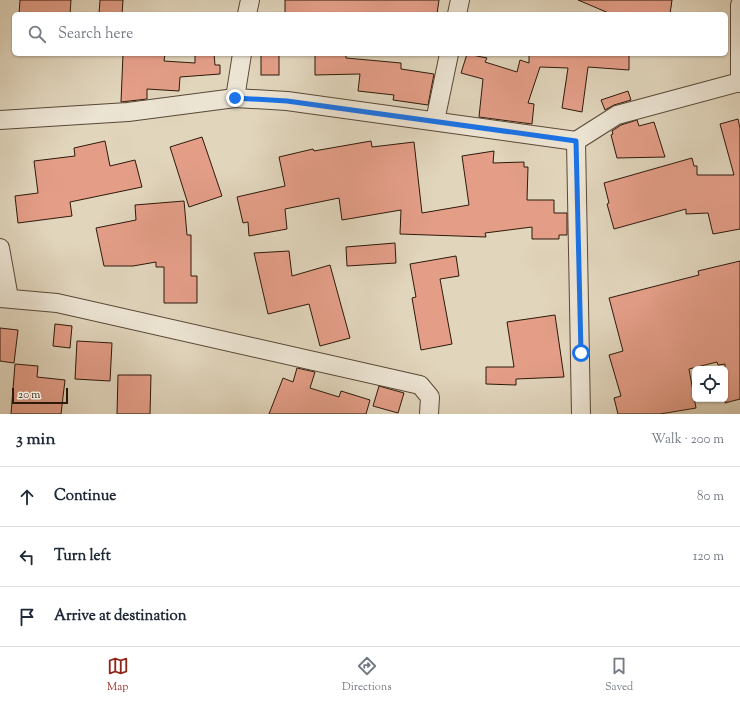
<!DOCTYPE html>
<html lang="en">
<head>
<meta charset="utf-8">
<style>
  body { margin:0; font-family:"Sorts Mill Goudy",serif; background:#f6f6f7; color:#1f2937 }
  .controls { position:absolute; right:12px; bottom:12px; display:grid; overflow:hidden; border-radius:6px; box-shadow:0 1px 3px #0004 }
  .controls button { width:36px; height:36px; display:grid; place-items:center; padding:0; border:0; border-bottom:1px solid #e0e1e3; background:#fff; color:#1f2937; font:20px sans-serif }
  .scale { position:absolute; left:12px; bottom:10px; width:56px; box-sizing:border-box; padding-left:4px; border:2px solid #2d190a; border-top:0; font-size:11px; line-height:14px; white-space:nowrap; color:#2d190a; -webkit-text-stroke:3px #ece4d3; paint-order:stroke }
  .stop { position:absolute; width:12px; height:12px; margin:-9px; border:3px solid #1a73e8; border-radius:50%; background:#fff }
  .stop.end { background:#1a73e8; border-color:#fff; box-shadow:0 1px 4px #0008 }
  .list { margin:0; padding:0; list-style:none }
  h2 { display:flex; justify-content:space-between; align-items:center; height:52px; margin:0; padding:0 16px; font-size:17px }
  h2 small { font-size:13px; font-weight:400; color:#747a83 }
  .list li { display:grid; grid-template-columns:26px 1fr auto; gap:12px; align-items:center; box-sizing:border-box; height:60px; padding:0 16px; border-top:1px solid #e0e1e3 }
  .list b { display:block; font-size:15px; white-space:nowrap }
  .list em { font-size:13px; font-style:normal; color:#747a83 }
  .icon { flex:none; width:22px; height:22px; fill:none; stroke:currentColor; stroke-width:2; stroke-linecap:round; stroke-linejoin:round }
  .map { position:relative; flex:none; width:740px; height:414px; overflow:hidden }
  .search { position:absolute; background:#fff; box-shadow:0 1px 3px #0004; left:12px; right:12px; top:12px; height:44px; display:flex; align-items:center; gap:10px; box-sizing:border-box; padding:0 14px; border-radius:6px; color:#747a83; font-size:15px }
  .sheet { height:232px; background:#fff }
  nav { display:flex; justify-content:space-around; align-items:center; box-sizing:border-box; height:56px; border-top:1px solid #e0e1e3; background:#fff; font-size:11px; color:#747a83 }
  nav a { display:grid; justify-items:center; gap:2px }
  nav .on { color:#8f2418 }
  .map>svg:first-child { display:block }
  .building { fill:#e49e88; stroke:#2d190a }
  .lines { fill:none; stroke-linecap:round; stroke-linejoin:round }
  .minor-casing { stroke:#5a4836; stroke-width:20 }
  .minor { stroke:#ece4d3; stroke-width:18 }
  .route { stroke:#1a73e8; stroke-width:5 }
</style>
</head>
<body>
<div class="map">
<svg width="740" height="414" viewBox="0 0 740 414">
  <rect width="100%" height="100%" fill="#e1d5bc"/>
  <filter id="stains"><feTurbulence type="fractalNoise" baseFrequency=".005" numOctaves="4"/><feColorMatrix values="0 0 0 0 .2 0 0 0 0 .09 0 0 0 0 .02 0 0 0 .5 -.17"/></filter>
  <radialGradient id="worn" r=".72"><stop offset=".6" stop-color="#630" stop-opacity="0"/><stop offset="1" stop-color="#630" stop-opacity=".3"/></radialGradient>
  <g class="building">
    <path d="M20,0h51l-1,14h-51z"/>
    <path d="M100,0h23l-1,14h-23z"/>
    <path d="M285,0h154l-2,14h-152z"/>
    <path d="M578,0h94l-2,14h-59z"/>
    <path d="M123,54h42l-1,7 31,2v-9h19l1,11h5v9l-40,3 -1,14 -32,-2v10l-26,3z"/>
    <rect x="261" y="54" width="18" height="21"/>
    <path d="M315,54h31v4l55,5v6l33,5 -6,31 -35,-5 1,-5 -36,-4 2,-17 -45,1z"/>
    <path d="M467,54l20,4 -2,4 32,10 3,-12 9,3v-9h100v16l-41,-3 -6,45 -20,-4 6,-40 -28,-1 -12,36 6,1 -2,20 -53,-7 4,-38 -22,-6z"/>
    <path d="M628,91l3,9 -17,5 -9,5 -4,-10z"/>
    <path d="M738,119l2,9v101l-27,5 -5,-21 -22,1v-5l-72,20 -7,-25 2,-1 -5,-20 88,-25 2,8h3v9h37l-14,-51z"/>
    <path d="M637,120l2,6 15,-4 11,35 -48,1 -6,-23 2,-1 -1,-3 9,-6z"/>
    <path d="M202,137l20,59 -33,11 -19,-60z"/>
    <path d="M105,141l5,25 25,-6 7,27 -72,15 2,14 -54,7 -3,-27 23,-3 -4,-32 41,-5 -1,-8z"/>
    <path d="M371,141l1,6 42,-5 8,71 47,-8 -7,-49 32,-5 -1,12 31,-1v5h4l-1,33h27v13h13v22h-8v4h-27v-12l-47,6 1,4 -86,-3 1,-24 -59,10 -3,-22 -54,11 2,20 -38,7 -1,-14 -5,1 -6,-26 48,-11 -6,-29 34,-8 1,2z"/>
    <path d="M184,201l3,34h4v41h6v27h-33v-36h-8v-5l-23,4h-29l-8,-38 40,-8 -1,-15z"/>
    <path d="M395,243l1,20 -49,3 -1,-19z"/>
    <path d="M289,251l3,25 38,-11 20,73 -30,8 -11,-42 -41,10 -14,-61z"/>
    <path d="M456,256l3,20 -19,3 12,65 -31,6 -9,-52 4,-1 -6,-33z"/>
    <path d="M740,261v138l-15,4v-39l-7,1 -1,-3 -28,7 7,39 -36,6h-42l-4,-16 7,-2 -12,-41 14,-4 -14,-53 90,-23 -1,-4z"/>
    <path d="M555,315l9,62 -48,2v6l-30,-1v-17h28l-7,-45z"/>
    <path d="M55,324l17,2 -2,22 -17,-2z"/>
    <path d="M0,328l18,2 -4,33 -14,-2z"/>
    <path d="M77,341l35,2 -2,38 -35,-2z"/>
    <path d="M15,364l23,2 -1,11 28,3 -4,34h-50z"/>
    <path d="M297,368l18,4 -5,16 29,9 2,-6 29,9 -4,14h-97l14,-36 10,4z"/>
    <path d="M118,375h33l-1,39h-33z"/>
    <path d="M379,386l25,7 -6,20 -25,-7z"/>
  </g>
  <g class="lines">
    <g class="minor-casing">
      <g id="minor">
        <path d="M740,5v78"/>
        <path d="M247,14l3,-14"/>
        <path d="M457,14l3,-14"/>
        <path d="M235,98l7,-44"/>
        <path d="M0,120l128,-8 107,-14 52,3 289,40 41,-26 123,-33"/>
        <path d="M435,121l14,-67"/>
        <path d="M576,141l5,273"/>
        <path d="M0,248l9,50"/>
        <path d="M0,298l57,5 363,82 10,12 -1,17"/>
      </g>
    </g>
    <use href="#minor" class="minor"/>
  </g>
  <g class="lines">
    <path class="route" d="M235,98l52,3 289,40 5,212"/>
  </g>
  <rect width="100%" height="100%" filter="url(#stains)"/>
  <rect width="100%" height="100%" fill="url(#worn)"/>
</svg>
<div class="controls">
<button><svg class="icon" aria-label="locate" viewBox="0 0 24 24"><circle cx="12" cy="12" r="6"/><path d="M12 2v4M12 18v4M2 12h4M18 12h4"/></svg></button>
</div>
<div class="scale">20 m</div>
<div class="stop" style="left:581px;top:353px"></div>
<div class="stop end" style="left:235px;top:98px"></div>
<div class="search"><svg class="icon" aria-label="search" viewBox="0 0 24 24"><circle cx="10" cy="10" r="6"/><path d="M15 15l6 6"/></svg>Search here</div>
</div>
<section class="sheet">
<h2>3 min<small>Walk · 200 m</small></h2>
<ul class="list">
<li><svg class="icon" aria-label="ahead" viewBox="0 0 24 24"><path d="M12 20V5M6 11l6-6 6 6"/></svg><div><b>Continue</b></div><em>80 m</em></li>
<li><svg class="icon" aria-label="left" viewBox="0 0 24 24"><path d="M17 20v-9H6M10 6l-5 5 5 5"/></svg><div><b>Turn left</b></div><em>120 m</em></li>
<li><svg class="icon" aria-label="arrive" viewBox="0 0 24 24"><path d="M6 21V4h12l-3 4 3 4H6"/></svg><div><b>Arrive at destination</b></div></li>
</ul>
</section>
<nav>
<a class="on"><svg class="icon" aria-label="map" viewBox="0 0 24 24"><path d="M3 6l6-2 6 2 6-2v14l-6 2-6-2-6 2zM9 4v14M15 6v14"/></svg>Map</a>
<a><svg class="icon" aria-label="directions" viewBox="0 0 24 24"><path d="M12 3l9 9-9 9-9-9zM9 14v-3h6M13 9l2 2-2 2"/></svg>Directions</a>
<a><svg class="icon" aria-label="saved" viewBox="0 0 24 24"><path d="M7 4h10v16l-5-4-5 4z"/></svg>Saved</a>
</nav>
</body>
</html>
